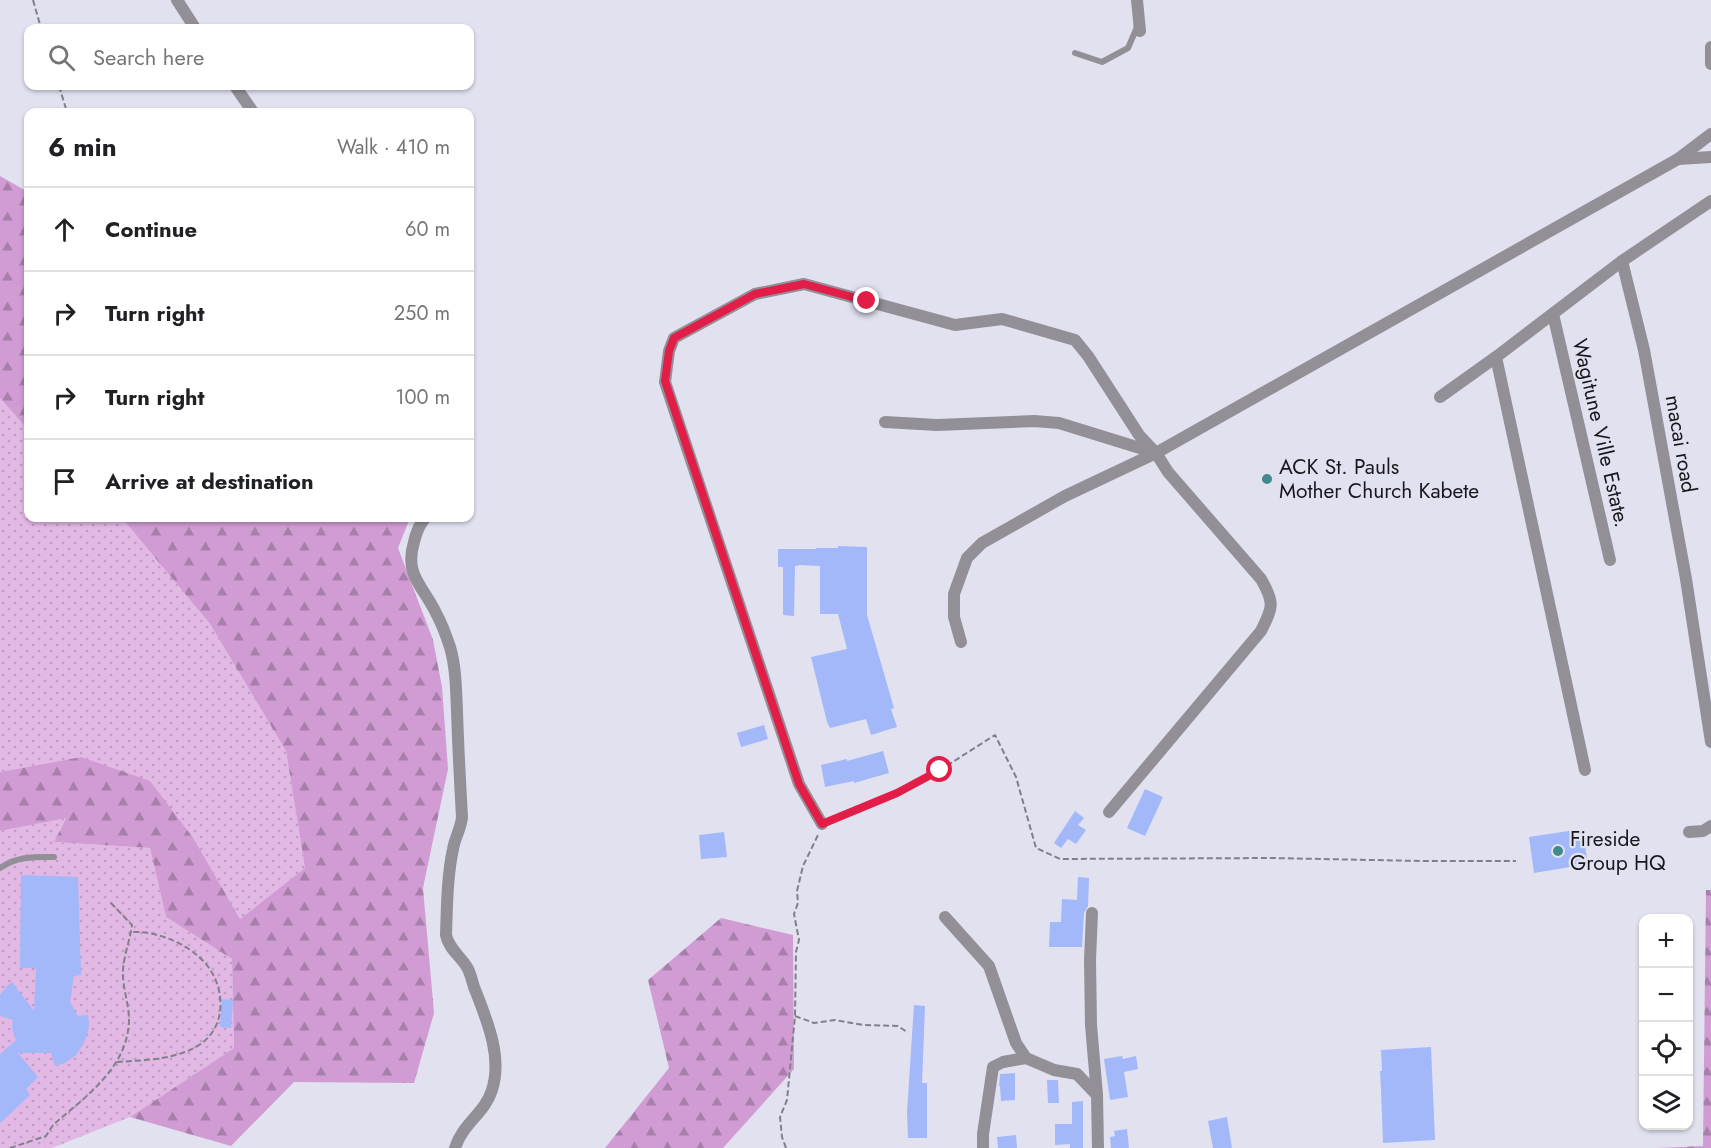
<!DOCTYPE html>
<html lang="en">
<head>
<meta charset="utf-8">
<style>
  body { margin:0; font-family:Jost,sans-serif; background:#f2f2f2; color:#202124 }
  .controls { position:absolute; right:18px; bottom:18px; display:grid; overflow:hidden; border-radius:12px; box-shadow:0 2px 4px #0004 }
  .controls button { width:54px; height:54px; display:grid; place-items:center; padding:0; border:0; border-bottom:2px solid #e0e0e0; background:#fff; color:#202124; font:30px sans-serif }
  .stop { position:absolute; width:18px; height:18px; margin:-14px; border:4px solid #e11d48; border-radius:50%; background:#fff }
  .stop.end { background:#e11d48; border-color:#fff; box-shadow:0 2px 6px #0008 }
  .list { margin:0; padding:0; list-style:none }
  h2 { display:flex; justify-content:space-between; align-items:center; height:78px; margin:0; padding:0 24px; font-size:26px }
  h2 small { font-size:20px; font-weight:400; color:#757577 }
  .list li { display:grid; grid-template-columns:39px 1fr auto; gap:18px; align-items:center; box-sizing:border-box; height:84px; padding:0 24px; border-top:2px solid #e0e0e0 }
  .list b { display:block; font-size:22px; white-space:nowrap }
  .list em { font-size:20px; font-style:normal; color:#757577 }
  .icon { flex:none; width:33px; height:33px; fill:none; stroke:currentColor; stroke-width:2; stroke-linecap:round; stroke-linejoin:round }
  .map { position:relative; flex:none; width:1711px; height:1148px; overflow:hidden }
  .search { position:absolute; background:#fff; box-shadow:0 2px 4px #0004; left:24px; top:24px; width:450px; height:66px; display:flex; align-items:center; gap:15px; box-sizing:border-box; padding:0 21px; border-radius:12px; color:#757577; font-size:22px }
  .panel { position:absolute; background:#fff; box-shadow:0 2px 4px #0004; left:24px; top:108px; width:450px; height:414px; border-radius:12px }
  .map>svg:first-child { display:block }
  .grass { fill:url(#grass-dots) }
  .forest { fill:url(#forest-firs) }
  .building { fill:#a2b8f9 }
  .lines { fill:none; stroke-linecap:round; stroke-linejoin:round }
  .path { stroke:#80808a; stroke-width:2; stroke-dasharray:6 3; stroke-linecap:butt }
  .lane { stroke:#929096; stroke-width:6 }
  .street { stroke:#929096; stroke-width:12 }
  .route { stroke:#e11d48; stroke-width:8 }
  .poi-dot { fill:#41898a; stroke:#e2e1f0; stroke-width:2 }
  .labels { text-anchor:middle; stroke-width:4.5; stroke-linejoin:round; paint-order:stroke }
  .street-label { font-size:21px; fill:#17171c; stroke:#e2e1f0 }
  .poi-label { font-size:21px; fill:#17171c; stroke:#e2e1f0; text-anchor:start }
</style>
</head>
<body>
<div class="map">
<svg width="1711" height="1148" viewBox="0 0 1711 1148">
  <defs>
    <pattern id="grass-dots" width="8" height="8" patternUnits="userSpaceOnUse" patternTransform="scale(1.5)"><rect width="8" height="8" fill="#e2b8e5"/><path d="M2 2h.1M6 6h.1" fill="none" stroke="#c19dc4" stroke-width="1.8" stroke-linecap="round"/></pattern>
    <pattern id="forest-firs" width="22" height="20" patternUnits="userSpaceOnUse" patternTransform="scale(1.5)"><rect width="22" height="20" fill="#d09cd3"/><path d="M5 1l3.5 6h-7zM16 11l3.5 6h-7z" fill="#a87eaa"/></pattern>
  </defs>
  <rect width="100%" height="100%" fill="#e2e1f0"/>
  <g class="grass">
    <path d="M0,398l28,32v88h94l88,106 76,127 19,117 -65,51 -46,-80 -113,-82 -81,15z"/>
    <path d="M66,817l-12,25 96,6 16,69 66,42 2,89 -104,69 -78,31h-52v-317z"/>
  </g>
  <g class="forest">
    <path d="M0,176l28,16v238l-28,-32z"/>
    <path d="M122,518h288l-12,30 35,92 9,47 6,82 -25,119 11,125 -20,70 -120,-1 -63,64 -101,-29 104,-69 -2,-89 -66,-42 -16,-69 -96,-6 12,-24 -66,13v-59l81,-15 69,24 44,58 46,80 65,-51 -19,-117 -76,-127z"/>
    <path d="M1706,890h5v258h-53l45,-2z"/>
    <path d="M721,918l72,17 1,134 -71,79h-118l64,-80 -21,-88z"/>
  </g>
  <g class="building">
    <path d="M838,546l29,1v68l27,93 -3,1 6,18 -26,8 -5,-16 -36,9 -3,-6 -16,-65 36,-8 -9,-35h-18v-48l-22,-1v1h-3l-1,50 -11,-1v-48h-5v-18h38v-1h22z"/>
    <path d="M764,725l4,14 -27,8 -4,-14z"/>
    <path d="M883,751l6,22 -35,10v-2l-29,6 -4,-22 26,-6v2z"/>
    <path d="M1145,789l18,8 -18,39 -18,-8z"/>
    <path d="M1075,811l9,7 -6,7 8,5 -10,14 -8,-5 -7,9 -7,-5z"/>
    <path d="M1582,829l6,35 -54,9 -5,-36z"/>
    <path d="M724,832l3,25 -26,2 -2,-24z"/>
    <path d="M21,875l57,2 3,98 -7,1 -4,26 8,14 10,-1 1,9 -1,8 -5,13 -7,10 -11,8 -10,3 -4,-13h-33l20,24 -12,12 4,6 -30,28v-69l16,-14 -4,-12 1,-8 -13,-4v-21l7,-9 5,-4 22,29 2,-43h-16z"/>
    <path d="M1078,877l11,1 -1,28 -4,7 -2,34h-33l1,-25h11l1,-23 15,1z"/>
    <path d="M222,999l11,1 -2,28 -11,-1z"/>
    <path d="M914,1005l11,1 -3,77h5v55h-19l-1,-26z"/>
    <path d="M1431,1047l4,93 -52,3 -2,-54 -1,-18h2l-1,-21z"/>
    <path d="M1122,1056l1,3 13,-3 2,13 -14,3 4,25 -18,3 -6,-41z"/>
    <path d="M1015,1073v27l-14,1 -1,-15h-1l1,-12z"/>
    <path d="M1047,1080h11l1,23h-11z"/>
    <path d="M1083,1101v47h-13v-4l-15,1v-21h17v-22z"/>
    <path d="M1227,1117l5,31h-19l-5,-27z"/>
    <path d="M1127,1129l2,19h-18l-1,-11 5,-1 -1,-5z"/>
    <path d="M1016,1135l1,13h-19l-1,-11z"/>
  </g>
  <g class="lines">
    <g class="path">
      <path d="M33,0l8,28"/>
      <path d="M59,86l8,26"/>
      <path d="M833,819l64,-26 43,-23 55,-35 21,42 20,71 24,11 211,-1 151,3h94"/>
      <path d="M795,1016l19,7 21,-3 28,5 35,1 9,6"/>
      <path d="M117,1062c28,-2 61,-2 85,-19 28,-21 22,-65 -3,-86 -18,-16 -44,-26 -68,-25"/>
      <path d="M10,1148l36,-12 7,-11c32,-28 75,-57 76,-105 0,-17 -7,-33 -6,-50 1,-15 7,-30 9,-45l-22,-23"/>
      <path d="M786,1148l-4,-11 -2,-20 7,-17 8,-84 1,-64 3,-12 -5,-26 4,-11 -1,-12 6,-25 15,-31"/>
    </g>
    <g class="lane">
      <path d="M1075,53l27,9 26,-14 10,-23"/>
      <path d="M0,868c18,-12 34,-11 54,-11"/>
    </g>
    <g class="street">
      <path d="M177,0l18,28"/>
      <path d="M1137,0l3,31"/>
      <path d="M1711,47v17"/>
      <path d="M235,86l18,26"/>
      <path d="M1678,159l33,-2"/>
      <path d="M1622,261l22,89 42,229 25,163"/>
      <path d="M1553,314l57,246"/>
      <path d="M1496,357l89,413"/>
      <path d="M1440,397l56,-40 126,-96 89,-60"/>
      <path d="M885,422l52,3 97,-4 25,2 97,30 12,19 93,107c14,24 12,28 0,52l-152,181"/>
      <path d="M425,518c-6,7 -9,15 -11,24 -10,33 9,44 22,71 6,11 10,22 14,34 6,21 6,42 7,64 1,35 3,70 5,106 -1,12 -7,20 -9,32 -6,28 -6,58 -7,86 3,15 16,22 22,34 3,6 4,12 6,18 12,31 29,69 18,103 -7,23 -29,33 -37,58"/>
      <path d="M961,642l-7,-25v-23l13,-36 15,-15 83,-47 91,-43 522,-294 33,-25"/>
      <path d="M822,824l-23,-40 -134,-402 4,-31 5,-13 81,-44 49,-10 151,41 47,-6 73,21 13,16 51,79 17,18"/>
      <path d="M1689,832l14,-1 8,-5"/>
      <path d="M1092,913l-2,47 1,65 6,70 1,53"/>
      <path d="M945,917l44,49 27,77 10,15 28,12 23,4 20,21"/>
      <path d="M983,1148v-14l10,-67 10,-5 23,-4"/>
    </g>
  </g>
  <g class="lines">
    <path class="route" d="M867,301l-63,-17 -49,10 -81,44 -5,13 -4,30 134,403 23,40 75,-31 43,-23"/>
  </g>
  <g class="poi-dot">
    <circle cx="1267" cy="479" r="6"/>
    <circle cx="1558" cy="851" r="6"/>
  </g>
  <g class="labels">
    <g class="street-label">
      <text transform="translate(1601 433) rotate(77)" y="7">Wagitune Ville Estate.</text>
      <text transform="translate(1681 444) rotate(80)" y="7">macai road</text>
    </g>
    <g class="poi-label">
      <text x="1279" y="474">ACK St. Pauls<tspan x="1279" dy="24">Mother Church Kabete</tspan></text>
      <text x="1570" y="846">Fireside<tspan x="1570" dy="24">Group HQ</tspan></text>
    </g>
  </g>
</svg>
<div class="controls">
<button>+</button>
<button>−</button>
<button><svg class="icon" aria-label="locate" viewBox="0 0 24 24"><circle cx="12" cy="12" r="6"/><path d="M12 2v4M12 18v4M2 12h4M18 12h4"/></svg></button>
<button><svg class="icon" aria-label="layers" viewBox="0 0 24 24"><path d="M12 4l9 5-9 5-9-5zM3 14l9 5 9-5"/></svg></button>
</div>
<div class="stop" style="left:940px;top:770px"></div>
<div class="stop end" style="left:867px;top:301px"></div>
<div class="search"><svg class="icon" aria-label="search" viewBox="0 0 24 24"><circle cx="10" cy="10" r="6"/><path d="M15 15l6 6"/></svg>Search here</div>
<section class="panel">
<h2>6 min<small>Walk · 410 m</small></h2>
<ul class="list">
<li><svg class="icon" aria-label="ahead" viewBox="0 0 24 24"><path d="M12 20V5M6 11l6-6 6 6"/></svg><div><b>Continue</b></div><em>60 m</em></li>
<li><svg class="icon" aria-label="right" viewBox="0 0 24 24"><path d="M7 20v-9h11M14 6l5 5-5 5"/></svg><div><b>Turn right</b></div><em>250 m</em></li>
<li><svg class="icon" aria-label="right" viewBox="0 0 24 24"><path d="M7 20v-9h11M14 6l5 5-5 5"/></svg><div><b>Turn right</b></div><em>100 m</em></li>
<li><svg class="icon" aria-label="arrive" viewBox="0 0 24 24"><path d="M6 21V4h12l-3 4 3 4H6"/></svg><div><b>Arrive at destination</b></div></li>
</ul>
</section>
</div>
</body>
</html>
